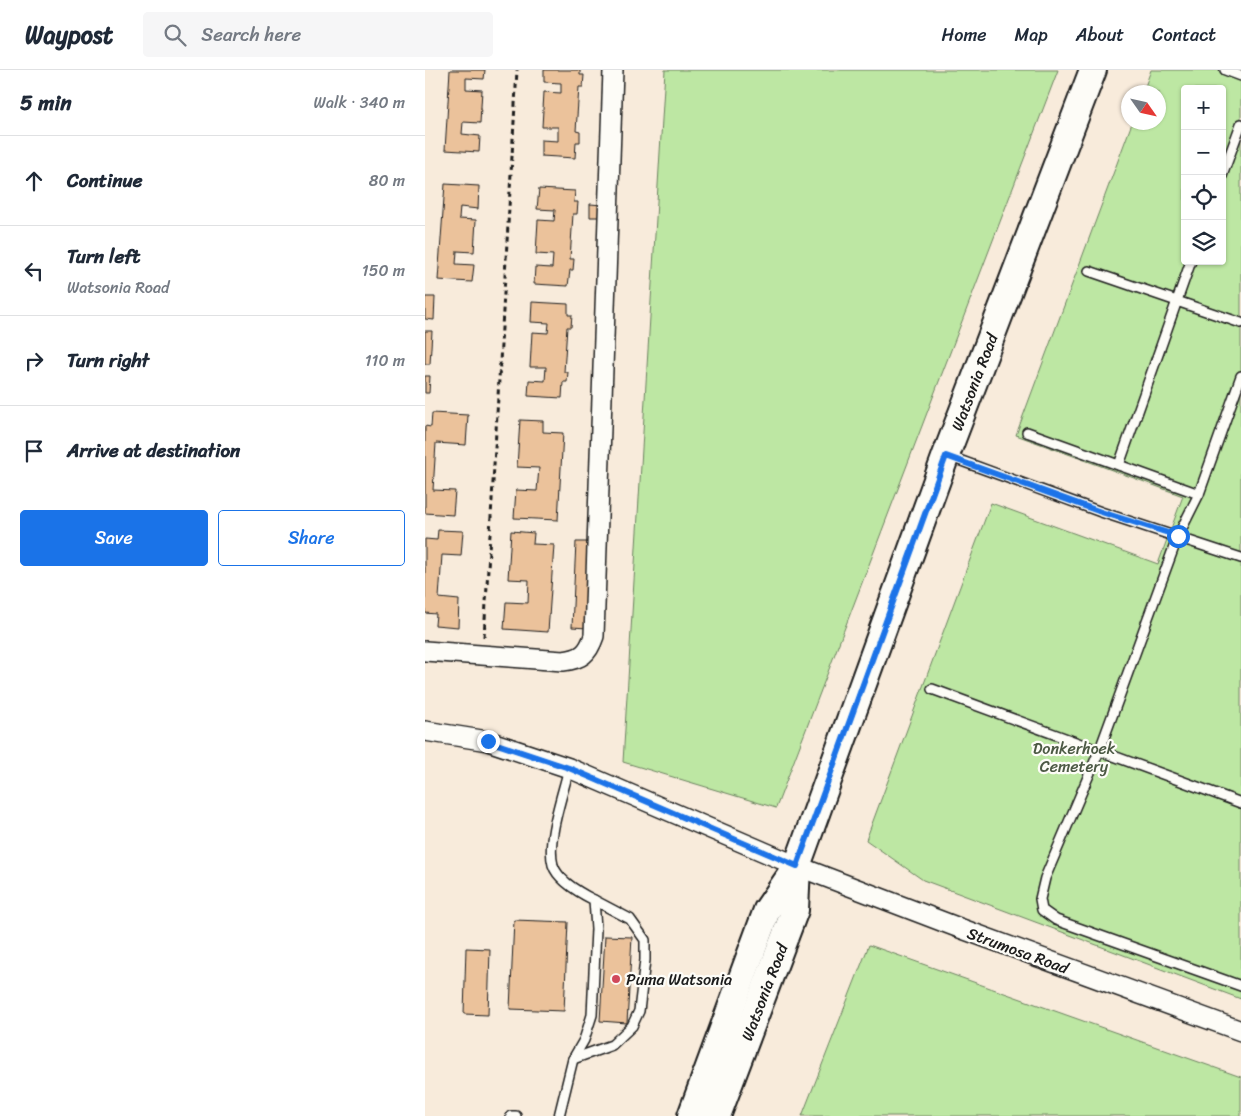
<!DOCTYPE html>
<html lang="en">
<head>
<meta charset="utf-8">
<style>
  body { margin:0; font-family:Sriracha,sans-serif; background:#f6f6f7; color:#1f2937 }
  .controls { position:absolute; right:15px; top:15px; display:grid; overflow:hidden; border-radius:5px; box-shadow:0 1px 4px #0004 }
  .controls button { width:45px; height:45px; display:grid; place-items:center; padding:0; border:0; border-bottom:1px solid #e0e1e3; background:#fff; color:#1f2937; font:25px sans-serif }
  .compass { position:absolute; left:696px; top:15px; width:45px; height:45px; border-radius:50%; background:#fff; box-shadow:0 1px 4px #0004; rotate:124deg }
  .stop { position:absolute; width:15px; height:15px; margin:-11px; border:4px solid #1a73e8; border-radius:50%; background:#fff }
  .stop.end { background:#1a73e8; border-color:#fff; box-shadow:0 1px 5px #0008 }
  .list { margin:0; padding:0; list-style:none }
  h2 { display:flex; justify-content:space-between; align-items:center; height:65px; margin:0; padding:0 20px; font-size:21px }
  h2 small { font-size:16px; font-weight:400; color:#747a83 }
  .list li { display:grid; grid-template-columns:32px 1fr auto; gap:15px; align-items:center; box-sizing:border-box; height:90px; padding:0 20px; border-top:1px solid #e0e1e3 }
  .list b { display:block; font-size:19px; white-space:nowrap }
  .list p { margin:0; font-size:16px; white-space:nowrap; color:#747a83 }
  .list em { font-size:16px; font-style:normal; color:#747a83 }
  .actions { display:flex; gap:10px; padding:15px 20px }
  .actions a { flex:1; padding:11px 0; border:1px solid #1a73e8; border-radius:5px; text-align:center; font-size:18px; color:#1a73e8 }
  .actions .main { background:#1a73e8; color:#fff }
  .icon { flex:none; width:28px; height:28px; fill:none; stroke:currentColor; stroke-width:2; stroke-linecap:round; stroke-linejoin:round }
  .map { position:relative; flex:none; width:816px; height:1046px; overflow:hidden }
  header { display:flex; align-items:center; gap:30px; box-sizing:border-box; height:70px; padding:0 25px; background:#fff; border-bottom:1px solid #e0e1e3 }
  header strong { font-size:24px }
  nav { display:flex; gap:28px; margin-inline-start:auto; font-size:18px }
  .search { width:350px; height:45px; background:#f6f6f7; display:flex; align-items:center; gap:12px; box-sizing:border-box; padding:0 18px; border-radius:5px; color:#747a83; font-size:19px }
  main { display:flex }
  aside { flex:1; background:#fff }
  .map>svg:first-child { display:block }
  .green { fill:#bde7a3; stroke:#6c8260; fill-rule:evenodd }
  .building { fill:#ebc29b; stroke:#1c1c1c }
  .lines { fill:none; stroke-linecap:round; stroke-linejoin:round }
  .service-casing { stroke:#1c1c1c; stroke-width:12 }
  .minor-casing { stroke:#1c1c1c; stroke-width:22 }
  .secondary-casing { stroke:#1c1c1c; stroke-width:30 }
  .path { stroke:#1c1c1c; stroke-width:3; stroke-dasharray:5 4; stroke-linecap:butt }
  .service { stroke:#fdfcf7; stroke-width:9 }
  .minor { stroke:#fdfcf7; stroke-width:19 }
  .secondary { stroke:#fdfcf7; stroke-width:26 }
  .route { stroke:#1a73e8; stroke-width:6 }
  .poi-dot { fill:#d1495b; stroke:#fdfcf7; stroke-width:2 }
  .labels { text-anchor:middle; stroke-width:4.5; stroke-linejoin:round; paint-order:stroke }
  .street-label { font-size:16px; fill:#1c1c1c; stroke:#fdfcf7 }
  .park-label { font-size:16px; fill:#4c5944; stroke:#fdfcf7 }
  .poi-label { font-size:16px; fill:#1c1c1c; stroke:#fdfcf7; text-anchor:start }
</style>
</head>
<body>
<header>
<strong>Waypost</strong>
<div class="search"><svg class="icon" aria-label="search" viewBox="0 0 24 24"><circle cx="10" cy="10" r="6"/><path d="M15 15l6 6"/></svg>Search here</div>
<nav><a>Home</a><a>Map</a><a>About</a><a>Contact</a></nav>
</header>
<main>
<aside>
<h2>5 min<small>Walk · 340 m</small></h2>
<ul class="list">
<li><svg class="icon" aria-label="ahead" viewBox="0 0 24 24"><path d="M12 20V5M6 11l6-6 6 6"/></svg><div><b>Continue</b></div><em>80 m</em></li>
<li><svg class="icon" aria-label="left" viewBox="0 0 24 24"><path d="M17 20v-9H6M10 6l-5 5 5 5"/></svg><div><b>Turn left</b><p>Watsonia Road</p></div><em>150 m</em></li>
<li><svg class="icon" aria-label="right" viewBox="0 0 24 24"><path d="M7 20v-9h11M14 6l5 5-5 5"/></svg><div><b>Turn right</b></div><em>110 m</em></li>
<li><svg class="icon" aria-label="arrive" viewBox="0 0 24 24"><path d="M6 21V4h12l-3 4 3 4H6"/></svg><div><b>Arrive at destination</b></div></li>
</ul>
<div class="actions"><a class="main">Save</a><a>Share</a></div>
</aside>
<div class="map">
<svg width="816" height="1046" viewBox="0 0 816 1046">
  <rect width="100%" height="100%" fill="#f8ebdb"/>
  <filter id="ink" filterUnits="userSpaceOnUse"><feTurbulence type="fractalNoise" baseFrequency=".02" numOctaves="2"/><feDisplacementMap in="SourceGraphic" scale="10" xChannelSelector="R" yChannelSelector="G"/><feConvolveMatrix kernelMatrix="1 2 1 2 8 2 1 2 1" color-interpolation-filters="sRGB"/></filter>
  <g filter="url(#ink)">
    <g class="green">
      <path d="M240,0h393l-282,738 -153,-46z"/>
      <path d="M726,0h90v929l-318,-119 -57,-40 125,-337 167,61 25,-68 -167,-61 116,-312 27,-1v-30h-16zM760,19h37v172h-37z"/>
      <path d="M444,875l372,132v39h-439z"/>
    </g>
    <g class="building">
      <path d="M25,0h35l-1,9 -18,-1v11l16,1 -2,33 -17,-1 -1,12 18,2 -1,16 -34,-2z"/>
      <path d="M119,0h36v5h4l-1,12h-4l-3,44 4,1v10h-4l-1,16 -34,-2v-16l17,1v-14h-16l2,-35 17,1v-10l-17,-1z"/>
      <path d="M20,114l34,2 -1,23 -18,-2 -1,12 17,1 -2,32 -17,-1 -1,13 18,1 -2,17 -34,-2z"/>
      <path d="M114,119l36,2 -1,11h4l-1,12h-4l-3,45h4l-1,11h-3l-2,16 -34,-2 1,-17 17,1 1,-13 -17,-1 2,-34 16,1 1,-11 -18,-1z"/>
      <path d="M165,134l12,1v12h-12z"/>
      <path d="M0,227h10l-1,23 -9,-1z"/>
      <path d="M107,232l36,2v11h4l-1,12h-4l-3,45h4l-1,10h-4l-1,16 -34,-2 1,-16 16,1 1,-14h-16l2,-35 16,1 1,-10 -18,-1z"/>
      <path d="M0,261h7l-2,33h-5z"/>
      <path d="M0,306h5l-1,17h-4z"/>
      <path d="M7,343l36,2 -2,30 -30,-2 -3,47 22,1 -2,24 -28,-2v-87l6,1z"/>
      <path d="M95,350l23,1v11l20,1 -5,87 -44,-2 2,-28 21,1 2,-23 -22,-1z"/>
      <path d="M13,460l25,1 -2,25 -19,-1 -3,43 20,2 -1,27 -23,-2 1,-11 -11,-1v-74l12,1z"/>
      <path d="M86,461l23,2 -1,11 21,1 -6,87 -44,-3 2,-27 22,1 1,-23 -21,-1z"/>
      <path d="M151,472h16l-5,86 -15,-1z"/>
      <path d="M89,850l54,2 -4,89 -54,-2z"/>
      <path d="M180,866l27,1 -5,86 -27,-2z"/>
      <path d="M41,878l24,1 -2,66 -24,-1z"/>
    </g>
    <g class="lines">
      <g class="service-casing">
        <g id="service">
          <path d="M800,0l16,6"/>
          <path d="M797,106l19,-52"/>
          <path d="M664,201l152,52"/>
          <path d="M816,306l-42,118 -21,42 -78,213 -55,129 -5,21 2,11 14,10 185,66"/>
          <path d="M602,362l172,62"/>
          <path d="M523,386l153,56 140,46"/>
          <path d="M694,395l72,-204"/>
          <path d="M507,619l309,114"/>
          <path d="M148,989l39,-14 20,-19 7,-15 6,-51v-20l-15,-21 -36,-19"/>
          <path d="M86,1046h5"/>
          <path d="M134,1046l14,-57 11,-19 8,-25 4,-86 -2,-29c-14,-7 -36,-19 -41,-35 -7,-25 10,-71 16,-97"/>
        </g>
      </g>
      <g class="minor-casing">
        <g id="minor">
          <path d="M0,581l138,10c18,-2 25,-7 31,-25l19,-566"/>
          <path d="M0,661l63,10 81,27 228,98 157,60 287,105"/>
        </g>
      </g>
      <g class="secondary-casing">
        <g id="secondary">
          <path d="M266,1046l76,-206 30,-44 149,-411 147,-385"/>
          <path d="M292,1046l78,-206 2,-44"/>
        </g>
      </g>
      <path class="path" d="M59,567l33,-567"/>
      <use href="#service" class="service"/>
      <use href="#minor" class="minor"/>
      <use href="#secondary" class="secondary"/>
    </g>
  </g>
  <g class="lines" filter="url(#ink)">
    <path class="route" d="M63,671l81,27 228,98 149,-410 155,56 77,24"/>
  </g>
  <circle class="poi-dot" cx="191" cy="909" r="5"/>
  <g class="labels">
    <g class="street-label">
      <text transform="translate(549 312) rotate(-69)" y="6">Watsonia Road</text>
      <text transform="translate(593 880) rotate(20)" y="6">Strumosa Road</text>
      <text transform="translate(339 922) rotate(-69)" y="6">Watsonia Road</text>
    </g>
    <g class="park-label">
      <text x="649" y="684">Donkerhoek<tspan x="649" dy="18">Cemetery</tspan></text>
    </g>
    <g class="poi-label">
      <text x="201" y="915">Puma Watsonia</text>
    </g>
  </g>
</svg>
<div class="controls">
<button>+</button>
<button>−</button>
<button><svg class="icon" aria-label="locate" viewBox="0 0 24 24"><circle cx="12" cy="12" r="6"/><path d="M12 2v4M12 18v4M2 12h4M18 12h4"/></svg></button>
<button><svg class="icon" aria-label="layers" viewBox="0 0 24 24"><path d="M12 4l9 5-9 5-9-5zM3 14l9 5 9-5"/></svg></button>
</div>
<svg class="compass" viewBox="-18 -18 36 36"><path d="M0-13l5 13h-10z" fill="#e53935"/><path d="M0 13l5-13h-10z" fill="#747a83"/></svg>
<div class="stop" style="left:753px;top:466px"></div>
<div class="stop end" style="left:63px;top:671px"></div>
</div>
</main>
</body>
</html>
